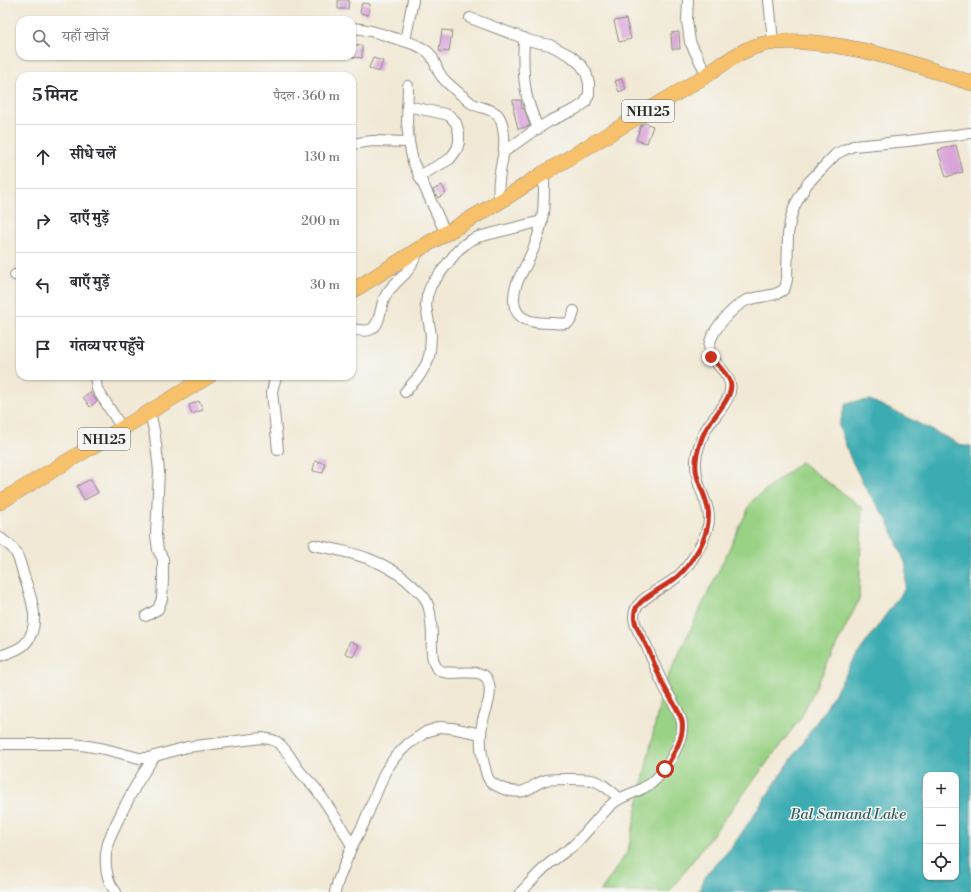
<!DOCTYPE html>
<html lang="hi">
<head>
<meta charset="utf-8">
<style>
  body { margin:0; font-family:"Libre Bodoni","Noto Serif Devanagari",serif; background:#f2f2f3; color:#2b2b33 }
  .controls { position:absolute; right:12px; bottom:12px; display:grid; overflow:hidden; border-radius:8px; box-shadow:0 1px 3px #0004 }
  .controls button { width:36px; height:36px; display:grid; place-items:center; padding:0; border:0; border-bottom:1px solid #e1e1e2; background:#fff; color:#2b2b33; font:20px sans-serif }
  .stop { position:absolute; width:12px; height:12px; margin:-9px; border:3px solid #c8321e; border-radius:50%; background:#fff }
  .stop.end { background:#c8321e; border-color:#fff; box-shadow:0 1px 4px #0008 }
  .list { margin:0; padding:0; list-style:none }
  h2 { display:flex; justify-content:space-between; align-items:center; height:52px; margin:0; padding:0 16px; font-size:17px }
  h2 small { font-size:13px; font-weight:400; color:#7c7c81 }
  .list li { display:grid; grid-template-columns:26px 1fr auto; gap:12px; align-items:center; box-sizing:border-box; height:64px; padding:0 16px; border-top:1px solid #e1e1e2 }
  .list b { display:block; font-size:15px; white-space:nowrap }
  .list em { font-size:13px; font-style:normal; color:#7c7c81 }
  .icon { flex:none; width:22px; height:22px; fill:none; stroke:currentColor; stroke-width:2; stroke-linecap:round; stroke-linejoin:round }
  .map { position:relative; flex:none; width:971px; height:892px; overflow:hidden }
  .search { position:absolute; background:#fff; box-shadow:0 1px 3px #0004; left:16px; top:16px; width:340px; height:44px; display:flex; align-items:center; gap:10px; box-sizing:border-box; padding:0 14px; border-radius:12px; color:#7c7c81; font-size:15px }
  .panel { position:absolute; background:#fff; box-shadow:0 1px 3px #0004; left:16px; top:72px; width:340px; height:308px; border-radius:12px }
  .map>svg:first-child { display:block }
  .green { fill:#9ad285; stroke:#627e58 }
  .water { fill:#3aacb2; stroke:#326c6e; fill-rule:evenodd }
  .building { fill:#d9a4d9 }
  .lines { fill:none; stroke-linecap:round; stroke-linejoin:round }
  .minor-casing { stroke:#8e8a80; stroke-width:12 }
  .highway-casing { stroke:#8e8a80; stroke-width:16 }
  .minor { stroke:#fff; stroke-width:10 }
  .highway { stroke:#f7c06b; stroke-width:15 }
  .route { stroke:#c8321e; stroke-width:5 }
  .labels { text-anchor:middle; stroke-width:3; stroke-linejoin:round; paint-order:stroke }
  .shield { fill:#f6f6f2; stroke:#686867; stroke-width:1 }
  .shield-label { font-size:13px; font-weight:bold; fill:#2b2b2b }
  .water-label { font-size:15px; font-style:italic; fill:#315f61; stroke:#f6f6f2 }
</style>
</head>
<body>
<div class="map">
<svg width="971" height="892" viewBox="0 0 971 892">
  <rect width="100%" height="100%" fill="#f6f6f2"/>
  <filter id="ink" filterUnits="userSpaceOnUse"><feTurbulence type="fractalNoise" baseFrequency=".025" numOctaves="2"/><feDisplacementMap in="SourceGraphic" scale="8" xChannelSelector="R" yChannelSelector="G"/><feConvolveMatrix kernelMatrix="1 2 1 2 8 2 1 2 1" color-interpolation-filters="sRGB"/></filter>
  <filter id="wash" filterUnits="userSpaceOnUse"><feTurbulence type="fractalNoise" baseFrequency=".012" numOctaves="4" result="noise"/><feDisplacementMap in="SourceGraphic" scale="16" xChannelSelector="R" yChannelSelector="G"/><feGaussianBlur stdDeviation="0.9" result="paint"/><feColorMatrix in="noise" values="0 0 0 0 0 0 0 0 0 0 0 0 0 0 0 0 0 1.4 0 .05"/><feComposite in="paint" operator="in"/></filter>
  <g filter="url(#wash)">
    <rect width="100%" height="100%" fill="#f1e9d5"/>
    <path class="green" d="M801,462l61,46 -3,92 -59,119 -131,173h-69l28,-41 35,-164 89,-186z"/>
    <path class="water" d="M870,400l32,15 61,31h8v446h-273l10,-20 24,-25 94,-139 31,-53 48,-67 1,-23 -18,-44 -22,-32 -16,-32 -11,-31 7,-23zM926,775h30v102h-30z"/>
    <g id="blocks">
      <g class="building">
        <path d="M338,0h11l-1,9h-10z"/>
        <path d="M362,3l8,1 -2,11 -8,-2z"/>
        <path d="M626,19l5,20 -12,3 -5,-21z"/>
        <path d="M442,30l10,1 -3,21 -10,-1z"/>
        <path d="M679,32l1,17h-8l-1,-16z"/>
        <path d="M354,45l8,1v12l-10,-1v-8z"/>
        <path d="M373,58l10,3 -4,11 -10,-4z"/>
        <path d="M622,79l4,10 -7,3 -4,-11z"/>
        <path d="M513,100h8l1,9 2,-1 6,18 -12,3 -4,-17z"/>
        <path d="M645,123l8,3 -6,17 -11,-3 5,-15z"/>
        <path d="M956,145l7,27 -17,5 -8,-27z"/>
        <path d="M442,185l4,8 -8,5 -5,-8z"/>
        <path d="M90,392l7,9 -7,6 -7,-10z"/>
        <path d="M199,401l4,9 -11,4 -3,-9z"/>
        <path d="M315,461l10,2 -2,10 -10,-2z"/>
        <path d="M91,479l7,14 -14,7 -7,-14z"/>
        <path d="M350,641l9,4 -6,12 -8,-4z"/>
      </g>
    </g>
  </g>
  <g filter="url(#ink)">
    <use href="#blocks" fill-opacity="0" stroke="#8e8a80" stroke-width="1"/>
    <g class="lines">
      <g class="minor-casing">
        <g id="minor">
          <path d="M688,0l-1,20 3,22 17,33"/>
          <path d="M769,0l4,42"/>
          <path d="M470,18l61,23 19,4 21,11 10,9 5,7 3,11v11l-4,9 -9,6 -26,12 -21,13 -25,18"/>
          <path d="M352,28c15,1 28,5 42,10 12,4 25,6 34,14 7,6 7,15 12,22 4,8 23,22 31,29 8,5 19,5 26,11 4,4 5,9 6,14 4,21 -2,32 -4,52 -1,8 0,15 0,22"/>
          <path d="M524,38c-1,18 -1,37 2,54 2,13 8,25 12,37"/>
          <path d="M405,41l8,-41"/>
          <path d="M408,86l-1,37 2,19 4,20 33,72"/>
          <path d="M407,106l38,8 5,2 6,7 3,10v9l-2,7 -7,10 -31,17"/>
          <path d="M352,144l20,-3 37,1"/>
          <path d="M544,173c0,24 1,43 -7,66 -3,9 -7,18 -11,26 -6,11 -13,22 -12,36 1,21 21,22 37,22 5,0 13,2 18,-1 3,-3 4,-6 5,-11"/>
          <path d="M15,275l5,1"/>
          <path d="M352,329c7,1 15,4 21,-1 8,-6 7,-22 12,-31 4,-9 13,-16 20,-23 6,-7 10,-16 14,-24"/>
          <path d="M95,376l2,13 25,39"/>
          <path d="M189,376l6,8"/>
          <path d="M277,376l-3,7 -2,9 6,58"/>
          <path d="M405,392l15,-17 7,-12 3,-11 1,-17 -5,-29 1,-10 4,-11 27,-35 11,-9 9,-4 64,-16"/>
          <path d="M0,538c5,4 11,7 14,12 5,6 7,16 9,23 7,22 20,51 2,71 -6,6 -17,9 -25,12"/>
          <path d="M314,545c37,7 74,15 101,43 3,3 6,5 9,9 7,10 7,25 8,38 0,10 -2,27 6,34 12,11 47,-7 51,15 3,12 -3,25 -6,36 -4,17 -3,31 2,48 1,4 2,10 5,13 8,7 24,13 34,10 8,-3 14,-9 22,-11 9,-1 41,-2 49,1 9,3 17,11 24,17"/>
          <path d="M146,616l12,-7 4,-10 1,-20v-20l-5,-9 -2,-15 3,-64 -4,-35 -5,-25"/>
          <path d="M0,744h73l15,2 17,3 34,9h9l39,-11 75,-9c5,1 11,1 15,4 9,6 15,18 21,27 5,7 13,13 18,20 13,18 26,38 36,57"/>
          <path d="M116,892c-10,-11 -12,-30 -9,-44 1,-9 6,-18 10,-26 11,-23 23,-46 38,-66"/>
          <path d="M335,892l3,-11 14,-35 11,-21 22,-53 10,-15 13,-13 18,-12 14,-5 12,1 29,6"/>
          <path d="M521,892c11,-11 21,-24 34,-33 6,-5 13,-9 19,-14 13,-13 24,-28 38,-41 9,-8 21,-10 31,-16 5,-2 10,-6 13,-9 12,-12 28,-39 26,-56 -2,-13 -14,-27 -19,-39 -6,-12 -11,-25 -16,-37 -5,-11 -16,-23 -12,-36 3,-13 32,-25 42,-34 13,-11 27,-35 31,-51 4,-16 -6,-30 -10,-45 -2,-9 -3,-19 -1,-28 2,-7 5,-16 8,-22 7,-14 29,-31 25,-48 -4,-16 -25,-23 -20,-41 4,-14 22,-34 35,-41 10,-5 30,-4 38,-11 3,-2 3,-7 4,-11l1,-45 3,-17 4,-12 12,-21 29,-30 8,-4 9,-4 55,-5 63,-8"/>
        </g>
      </g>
      <g class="highway-casing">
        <g id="highway">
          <path d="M352,291l45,-28 22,-14 80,-47 45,-29 163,-98c16,-11 34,-25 53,-30 15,-4 31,-4 45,-3 58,4 112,23 166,41"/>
          <path d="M0,502l209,-126"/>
        </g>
      </g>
      <use href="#minor" class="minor"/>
      <use href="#highway" class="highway"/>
    </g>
  </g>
  <g class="lines" filter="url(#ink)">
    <path class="route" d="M665,769c8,-14 20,-32 17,-48 -3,-12 -13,-24 -18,-35 -7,-13 -11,-28 -18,-41 -5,-11 -14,-21 -11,-34 3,-13 33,-25 43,-35 8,-7 17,-20 22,-29 6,-11 10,-26 8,-38 -4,-21 -16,-31 -11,-55 2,-8 5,-17 8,-23 6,-13 31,-35 25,-50 -3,-7 -14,-18 -19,-24"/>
  </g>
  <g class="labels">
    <g class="shield">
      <rect x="622" y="100" width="52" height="22" rx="3"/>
      <rect x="78" y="428" width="52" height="22" rx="3"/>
    </g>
    <g class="shield-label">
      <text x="648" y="116">NH125</text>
      <text x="104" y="444">NH125</text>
    </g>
    <g class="water-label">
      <text x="848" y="819">Bal Samand Lake</text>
    </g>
  </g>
</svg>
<div class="controls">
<button>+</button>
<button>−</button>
<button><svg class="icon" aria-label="locate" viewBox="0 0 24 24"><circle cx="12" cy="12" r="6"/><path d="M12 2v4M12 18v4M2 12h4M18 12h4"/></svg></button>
</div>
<div class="stop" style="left:665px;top:769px"></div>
<div class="stop end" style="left:711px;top:357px"></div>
<div class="search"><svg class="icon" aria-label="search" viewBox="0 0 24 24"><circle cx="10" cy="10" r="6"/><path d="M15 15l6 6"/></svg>यहाँ खोजें</div>
<section class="panel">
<h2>5 मिनट<small>पैदल · 360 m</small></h2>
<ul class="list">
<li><svg class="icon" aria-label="ahead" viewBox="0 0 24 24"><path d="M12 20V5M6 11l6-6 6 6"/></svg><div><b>सीधे चलें</b></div><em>130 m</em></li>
<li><svg class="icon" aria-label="right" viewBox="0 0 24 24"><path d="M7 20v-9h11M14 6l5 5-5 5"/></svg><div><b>दाएँ मुड़ें</b></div><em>200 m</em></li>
<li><svg class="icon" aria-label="left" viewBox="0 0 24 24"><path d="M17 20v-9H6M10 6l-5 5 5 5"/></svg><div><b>बाएँ मुड़ें</b></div><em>30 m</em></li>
<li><svg class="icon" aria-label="arrive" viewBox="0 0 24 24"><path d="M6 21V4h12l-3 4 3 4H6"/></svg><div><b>गंतव्य पर पहुँचे</b></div></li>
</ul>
</section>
</div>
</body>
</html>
